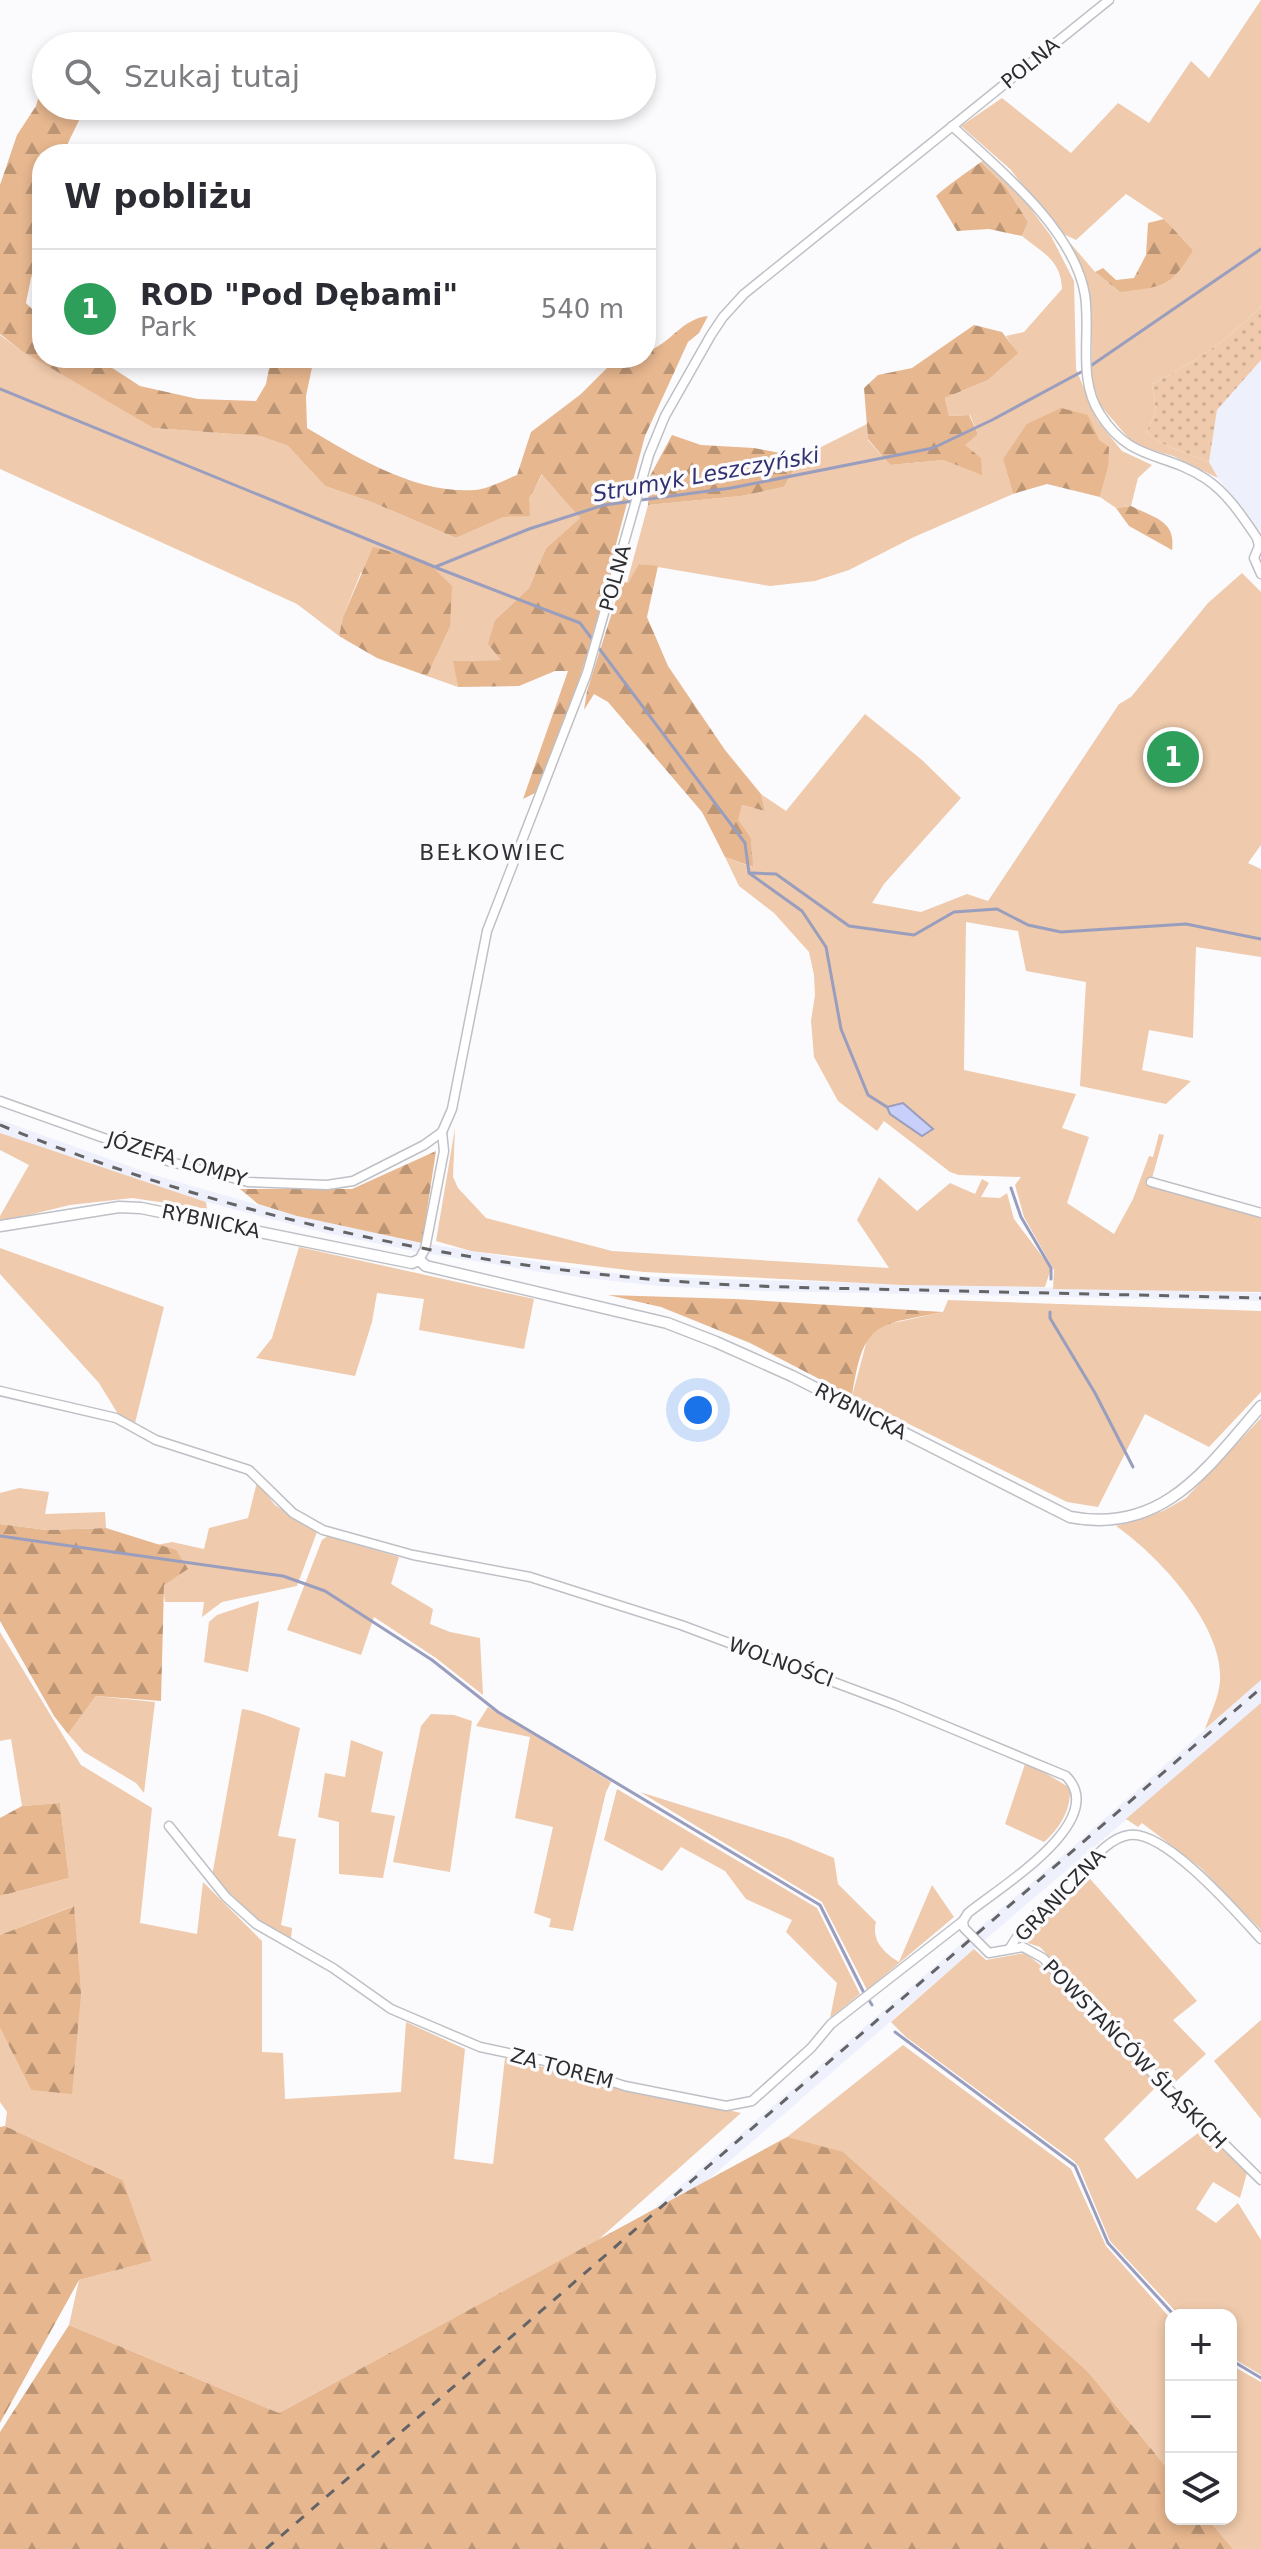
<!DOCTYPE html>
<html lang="pl">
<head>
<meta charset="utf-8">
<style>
  body { margin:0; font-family:"DejaVu Sans",sans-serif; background:#f2f2f3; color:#2b2b33 }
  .controls { position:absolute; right:24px; bottom:24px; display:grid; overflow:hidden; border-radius:16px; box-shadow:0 4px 12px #0003 }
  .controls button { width:72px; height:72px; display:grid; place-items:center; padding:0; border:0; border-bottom:2px solid #e1e1e2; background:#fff; color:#2b2b33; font:40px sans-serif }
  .you { position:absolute; left:698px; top:1410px; width:28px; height:28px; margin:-20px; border:6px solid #fff; border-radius:50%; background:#1a73e8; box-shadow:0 0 0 12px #1a73e833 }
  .badge { display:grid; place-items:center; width:52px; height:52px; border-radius:50%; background:#111827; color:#fff; font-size:26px; font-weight:700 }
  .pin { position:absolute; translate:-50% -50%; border:4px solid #fff; box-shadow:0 2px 8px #0006 }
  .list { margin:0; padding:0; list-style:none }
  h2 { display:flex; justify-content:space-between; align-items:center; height:104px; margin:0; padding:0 32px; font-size:34px }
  h2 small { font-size:26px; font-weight:400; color:#7c7c81 }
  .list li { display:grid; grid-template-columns:52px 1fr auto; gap:24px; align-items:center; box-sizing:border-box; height:120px; padding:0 32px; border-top:2px solid #e1e1e2 }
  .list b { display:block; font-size:30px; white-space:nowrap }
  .list p { margin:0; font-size:26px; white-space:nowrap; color:#7c7c81 }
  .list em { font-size:26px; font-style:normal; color:#7c7c81 }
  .icon { flex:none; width:44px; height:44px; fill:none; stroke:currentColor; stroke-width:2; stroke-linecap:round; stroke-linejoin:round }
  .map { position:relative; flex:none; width:1261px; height:2549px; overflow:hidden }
  .search { position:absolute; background:#fff; box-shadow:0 4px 12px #0003; left:32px; top:32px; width:624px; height:88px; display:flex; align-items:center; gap:20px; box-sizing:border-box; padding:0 28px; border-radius:44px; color:#7c7c81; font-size:30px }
  .panel { position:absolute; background:#fff; box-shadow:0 4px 12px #0003; left:32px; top:144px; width:624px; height:224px; border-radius:32px }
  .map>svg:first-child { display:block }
  .built { fill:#eef0fc }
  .green { fill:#efcaac }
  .forest { fill:url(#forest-firs) }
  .park { fill:url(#park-dots) }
  .water { fill:url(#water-ripples); stroke:#9a9ebe; stroke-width:2 }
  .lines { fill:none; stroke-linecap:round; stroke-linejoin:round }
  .stream { stroke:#9a9ebe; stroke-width:3 }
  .minor-casing { stroke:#bfc0c5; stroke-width:11 }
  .tertiary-casing { stroke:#bfc0c5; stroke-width:13 }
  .minor { stroke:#fff; stroke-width:8 }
  .tertiary { stroke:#fff; stroke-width:10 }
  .rail { stroke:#646467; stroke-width:3; stroke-dasharray:10 10; stroke-linecap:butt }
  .labels { text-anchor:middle; stroke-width:7; stroke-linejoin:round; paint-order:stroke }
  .street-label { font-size:20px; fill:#2d2d2f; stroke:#fbfbfe }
  .water-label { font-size:22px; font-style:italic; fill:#313171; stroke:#fbfbfe }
  .neighbourhood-label { font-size:22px; letter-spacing:2px; fill:#313236; stroke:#fbfbfe }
</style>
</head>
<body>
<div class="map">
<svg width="1261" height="2549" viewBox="0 0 1261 2549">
  <defs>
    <pattern id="forest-firs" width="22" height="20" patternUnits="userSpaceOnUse" patternTransform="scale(2)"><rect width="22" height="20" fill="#e7b78f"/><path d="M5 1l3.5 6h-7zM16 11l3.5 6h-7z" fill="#bc9575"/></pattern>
    <pattern id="park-dots" width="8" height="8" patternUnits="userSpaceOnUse" patternTransform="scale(2)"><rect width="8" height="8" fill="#efcaac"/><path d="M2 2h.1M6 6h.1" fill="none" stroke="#cdae94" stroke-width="1.8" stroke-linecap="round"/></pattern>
    <pattern id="water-ripples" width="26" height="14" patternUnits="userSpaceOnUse" patternTransform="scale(2)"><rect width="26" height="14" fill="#c9cffb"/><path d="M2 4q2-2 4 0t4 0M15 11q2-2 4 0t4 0" fill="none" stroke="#adb2d7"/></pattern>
  </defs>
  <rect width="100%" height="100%" fill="#fbfbfe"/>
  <g class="built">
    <path d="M1261,360v170h-5l-38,-52 -9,-16 8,-52z"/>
    <path d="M0,1120l154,55 143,41 125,27 147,24 69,9 79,3 544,14v8l-496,-10 -107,-5 -105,-12 -134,-22 -94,-19 -119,-31 -206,-69z"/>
    <path d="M1261,1680v23l-108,94 -179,152 -304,264 -411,336 800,-690z"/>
  </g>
  <g class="green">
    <path d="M1261,0v306c-31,33 -69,58 -109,78l4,27 -10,22 21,13 42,16 9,16 -45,-22 -29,-8 -13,-7 -31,-36 -8,-26v-39l-6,-59 -17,-34 2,-3 24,28 25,20 73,-42 -29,-31 -38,-25 -50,46 -15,-7 -51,-64 -49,-43 41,-28 69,55 47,-50 31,20 42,-62 18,17z"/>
    <path d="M984,159l41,42 26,35 23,45 2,88 21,51 25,31 30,14 -14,13 -7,28 -15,2 -16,-11 8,-29 -20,-53 -85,44 10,35 -99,43 -65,33 -34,11 -45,5 -130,-22 -14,22 22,-81 93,-9 43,-9 17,-30 66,-33 1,16 22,25 54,-5 34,-26 -8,-19 -21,1 -4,-18 43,-18 29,-27 -11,-17 18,-4 38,-43c-1,-29 -19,-36 -40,-53l6,-14 -22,-35 -25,-25z"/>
    <path d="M0,335l18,13 135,80 107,8 28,10 37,40 49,17 82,35 48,-21 25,-2v-16l14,-26 37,45 -34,30 -17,40 -34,32 7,40 -48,1 4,26 -31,-11 23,-49 -89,-55 -18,45 -4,19 -42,-32 -297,-135z"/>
    <path d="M1242,573l19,19v253l-13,18 13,6v88l-65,-10 -3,91 -44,-8 -7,40 49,11 -25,23 -86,-18 6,-104 -60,-11 -8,-40 -52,-9 -2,148 112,24 -14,34 27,9 -22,66 47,31 19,-35 16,-43 4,1 6,-23 5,1 -13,47 110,30v80l-208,-3 1,-19 -30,-53 -9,-32 6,-8 -62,-2 -9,-3 -66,-51 -7,10 -39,-30 -24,-44 -3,-36 4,-26 -1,-20 -5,-23 -35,-39 -35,-27 -14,-29 27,10 -1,-29 -14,-18 5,-15 23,6 -4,-17 25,17 79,-97 57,46 39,38 -77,86 -12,19 49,9 46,-18 21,7 131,-197 12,-7 77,-94z"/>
    <path d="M455,1128l-2,49 5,11 28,30 126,33 277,17 -32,-48 22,-43 38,34 33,-28 25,11 7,-15 7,4 -8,14 19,1 7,-5 7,26 37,49 -6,19 -141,-2 -260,-13 -173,-21 -35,-10z"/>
    <path d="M0,1133l206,69 1,7 -75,-11 -62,7 -70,17v-6l29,-51 -29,-15z"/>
    <path d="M299,1247l235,52 -10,50 -105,-19 5,-31 -47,-6 -5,29 -17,54 -99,-18 16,-20z"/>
    <path d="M0,1248l164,59 -29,116 -17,-9 -19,-31 -99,-109z"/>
    <path d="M948,1300l313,11v81l-52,55 -64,-33 -47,93 -31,-5 -215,-106 16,-60 16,-11 59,-13z"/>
    <path d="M1261,1418v262l-56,49c5,-15 14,-32 15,-48 4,-55 -62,-126 -104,-155l47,-15 23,-13z"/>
    <path d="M257,1482l18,23 42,27 -20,54 -75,16 -20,15 2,-15h-39l-8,-57 15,-3 32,7 5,-21 39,-10z"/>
    <path d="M19,1488l30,4 -4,22 60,-2 1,16 -59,2 -47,-6v-31z"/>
    <path d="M328,1536l71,21 -8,27 42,25 -3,15 20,8 30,6 3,57 -47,-37 -62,-41 -13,38 -74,-25 35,-90z"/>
    <path d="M259,1601l-11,71 -44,-10 5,-40 8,-7z"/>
    <path d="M0,1632l81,133 71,43 -12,115 57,11 6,-52 59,59v111l21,1 2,46 116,-7 5,-70 59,27 -11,110 39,5 12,-106 236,55 -143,127 -319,173 -210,-88 10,-45 73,-19 -29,-81 -118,-54 2,-14 -7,-10v-74l31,62 42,-184 -73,29v-39l69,-18 -9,-75 -38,3 -11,-67 -11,2z"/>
    <path d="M96,1696l59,6 -11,91 -8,-10 -52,-31 -16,-18z"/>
    <path d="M1261,1703v227l-60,-62 -59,-45 -4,4 -12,-8z"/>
    <path d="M488,1707l123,75 -5,10 -33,139 -24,-4 2,-8 -17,-6 19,-86 -38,-9 15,-81 -54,-11z"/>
    <path d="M242,1709c17,2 39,13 58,19l-22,108 18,3 -15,86 11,3 -1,10 -32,-17 -47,-45z"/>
    <path d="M431,1714l23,1 18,6 -22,151 -57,-10 28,-136z"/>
    <path d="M351,1740l32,12 -12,60 24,4 -12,62 -44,-4v-52l-21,-5 7,-44 20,4z"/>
    <path d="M1026,1761l44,27c1,22 -10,40 -26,54l-39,-18z"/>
    <path d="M617,1789l200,119 43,86 -30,24 7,-35 -51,-51 6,-12 -46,-21 -21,-28 -44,-24 -19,24 -58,-31z"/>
    <path d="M640,1792l149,47 45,19 4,26 38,38c-5,18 8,31 23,40l33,-77 22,32 -87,73 -45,-88z"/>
    <path d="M1085,1873l112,128 -24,19 33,34 -34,31 -132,-138 -12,-4 -4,-5z"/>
    <path d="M974,1949l12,11 39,-7 28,22 105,110 -54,54 33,40 65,-49 45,43 -7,25 -27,-16 -17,27 20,14 22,-20 23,37v135l-30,-18v-42h-52l-69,-74 -31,-74 -5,-6 -168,-124 -15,-15z"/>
    <path d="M1261,2020v99l-47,-58z"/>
    <path d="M903,2045l168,124 35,77 65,73v154l-81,-99 -303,-237z"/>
    <path d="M1231,2365l30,17v167h-28l-25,-30h23z"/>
  </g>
  <g class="forest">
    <path d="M46,72v34h40l-18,37 -1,11h-25v92l-11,32 -5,25 16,16v39h55l43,28 58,13 58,2 10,-17 5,-26h43l-8,38 1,32c49,29 108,66 168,62 13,-1 29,-10 42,-15l14,-43 50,-38 30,-30 17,-6h18v-6c26,-9 35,-33 62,-36l-9,17 -11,9 -43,94 -30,112 -11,54 -29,90 -38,100 -14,7 45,-128h-13l-36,15 -61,1 -5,-26 48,-1 -13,-16 7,-24 34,-32 17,-40 34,-30 -38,-44 -13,25 1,17 -26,1 -48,21 -82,-35 -49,-17 -37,-40 -28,-10 -107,-8 -131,-77 -22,-17v-149l17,-50 19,-29z"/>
    <path d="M981,162l25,25 22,35 -6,14 -33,-7 -32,2 -21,-35c14,-13 29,-22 45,-34z"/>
    <path d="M1164,219l29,31c-22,38 -32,37 -73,42l-25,-20 8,-4 13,12 18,-2 12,-23 2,-32z"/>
    <path d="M974,325l28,7 16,21 -30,27 -43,18 4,18 20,-1 9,19 -13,11 16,13 1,17 -38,-15 -54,5 -22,-26 -4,-51 14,-13 34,-7z"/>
    <path d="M1061,408l27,7 11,25 10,7 -1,21 -8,29 -53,-13 -34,10 -10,-35 24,-35z"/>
    <path d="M672,435l29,10 53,3 47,9 -17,30 -43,9 -93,9 2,-29z"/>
    <path d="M1131,506c23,12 45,14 41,44l-43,-24 -13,-18z"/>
    <path d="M373,547l53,14 26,25 -2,41 -23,49 -50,-18 -38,-22 4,-19z"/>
    <path d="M639,564l19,2 -11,51 21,49 57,84 36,44 4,17 -23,-6 -4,15 13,18 2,29 -28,-10 -23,-45 -94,-110 -14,-8 -10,16 3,-19 35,-110 6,2z"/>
    <path d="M436,1151l-14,92 -125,-27 -39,-12 -18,-15h112z"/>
    <path d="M608,1295l127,4 208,13c-68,14 -79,8 -91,84l-102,-53 -89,-36z"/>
    <path d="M0,1524l47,6 59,-2 70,22 12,19 -24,16 -3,116 -65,-5 -28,38 -14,-18 -54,-95z"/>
    <path d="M60,1803l9,75 -69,18v-78l22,-12z"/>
    <path d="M74,1906l7,87 -9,101 -41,-4 -31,-62v-93z"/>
    <path d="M5,2126l118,54 29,81 -73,19 -79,143v-296z"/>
    <path d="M787,2137l56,15 247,222 81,99v46h37l25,30h-1233v-117l69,-107 210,88z"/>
  </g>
  <path class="park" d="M1261,306v54l-44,50 -8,52 -42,-16 -21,-13 10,-22 -4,-27c40,-20 78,-45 109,-78z"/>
  <path class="water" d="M903,1103l30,26 -11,7 -32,-22 -3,-7z"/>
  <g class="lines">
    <g class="stream">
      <path d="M1089,367l172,-118"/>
      <path d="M0,389l435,178 94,-38 75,-24 127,-17 202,-40 59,-28 91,-49"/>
      <path d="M437,568l143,55 165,220 4,30 53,38 24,36 15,82 27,66 19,12"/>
      <path d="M751,873l25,1 73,52 65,9 40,-23 43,-3 31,16 33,7 125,-8 75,15"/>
      <path d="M1011,1188l10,29 30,51v11"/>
      <path d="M1050,1312v6l45,75 38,74"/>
      <path d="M0,1536l283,40 42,15 107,69 66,52 322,193 44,88"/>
      <path d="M869,2000l3,5"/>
      <path d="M895,2032l180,134 33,77 66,72"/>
      <path d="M1231,2360l30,18"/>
    </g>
    <g class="minor-casing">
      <g id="minor">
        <path d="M952,126c46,42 122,103 133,169 6,39 -8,84 15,119 31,49 64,37 106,65 22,15 36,37 51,59l2,8 -5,12 7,16"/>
        <path d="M0,1101l171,61 77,20 79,3 26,-4 71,-36 18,-13 10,-23 35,-178 100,-258 62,-218 16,-39 46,-81 12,-18 21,-23 365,-294"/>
        <path d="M1151,1182l110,31"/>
        <path d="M419,1260l6,-11 19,-98 -2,-19"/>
        <path d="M0,1391l116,27 40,22 93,30 44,43 30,17 90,25 117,22 151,48 214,80 171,71c45,45 -69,113 -98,137l-5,8 1,7 25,25 34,-6 20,11 71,77 147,145"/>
        <path d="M169,1826l57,71 30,27 77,44 58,41 89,38 70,15 75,24 101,20 26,-5 59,-53 20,-24 132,-103"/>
        <path d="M1010,1948c16,-28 43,-49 67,-72 14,-14 31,-38 52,-41 36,-6 108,78 132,104"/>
      </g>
    </g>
    <g class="tertiary-casing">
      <path id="tertiary" d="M0,1226l119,-19 22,1 271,55 7,-3 7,6 241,57 49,19 76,34 278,141c93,18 137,-49 191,-111"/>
    </g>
    <use href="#minor" class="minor"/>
    <use href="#tertiary" class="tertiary"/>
    <g class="rail">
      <path d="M0,1125c197,80 406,130 617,151 101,11 202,12 303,14 113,3 227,5 341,8"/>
      <path d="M266,2549l995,-861"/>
    </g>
  </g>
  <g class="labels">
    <g class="street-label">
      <text transform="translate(1030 63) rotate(-39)" y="7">POLNA</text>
      <text transform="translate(615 578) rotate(-74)" y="7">POLNA</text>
      <text transform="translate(177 1159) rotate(17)" y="7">JÓZEFA LOMPY</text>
      <text transform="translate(211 1221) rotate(12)" y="7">RYBNICKA</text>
      <text transform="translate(861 1411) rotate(27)" y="7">RYBNICKA</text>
      <text transform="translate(781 1662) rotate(20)" y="7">WOLNOŚCI</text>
      <text transform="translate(1060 1895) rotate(-46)" y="7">GRANICZNA</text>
      <text transform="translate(1135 2054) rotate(46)" y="7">POWSTAŃCÓW ŚLĄSKICH</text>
      <text transform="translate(562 2068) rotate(15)" y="7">ZA TOREM</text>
    </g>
    <g class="water-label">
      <text transform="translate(706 474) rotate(-10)" y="8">Strumyk Leszczyński</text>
    </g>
    <g class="neighbourhood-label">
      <text x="493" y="860">BEŁKOWIEC</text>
    </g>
  </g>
</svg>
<div class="controls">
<button>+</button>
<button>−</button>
<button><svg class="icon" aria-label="layers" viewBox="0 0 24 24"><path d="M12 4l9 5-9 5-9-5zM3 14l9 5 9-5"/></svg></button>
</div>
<div class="you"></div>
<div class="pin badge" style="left:1173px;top:757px;background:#2e9e5b">1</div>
<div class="search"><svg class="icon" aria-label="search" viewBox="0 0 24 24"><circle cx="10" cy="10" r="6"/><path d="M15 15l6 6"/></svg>Szukaj tutaj</div>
<section class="panel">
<h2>W pobliżu<small></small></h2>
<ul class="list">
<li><span class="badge" style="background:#2e9e5b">1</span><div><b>ROD &quot;Pod Dębami&quot;</b><p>Park</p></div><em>540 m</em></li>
</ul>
</section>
</div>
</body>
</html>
